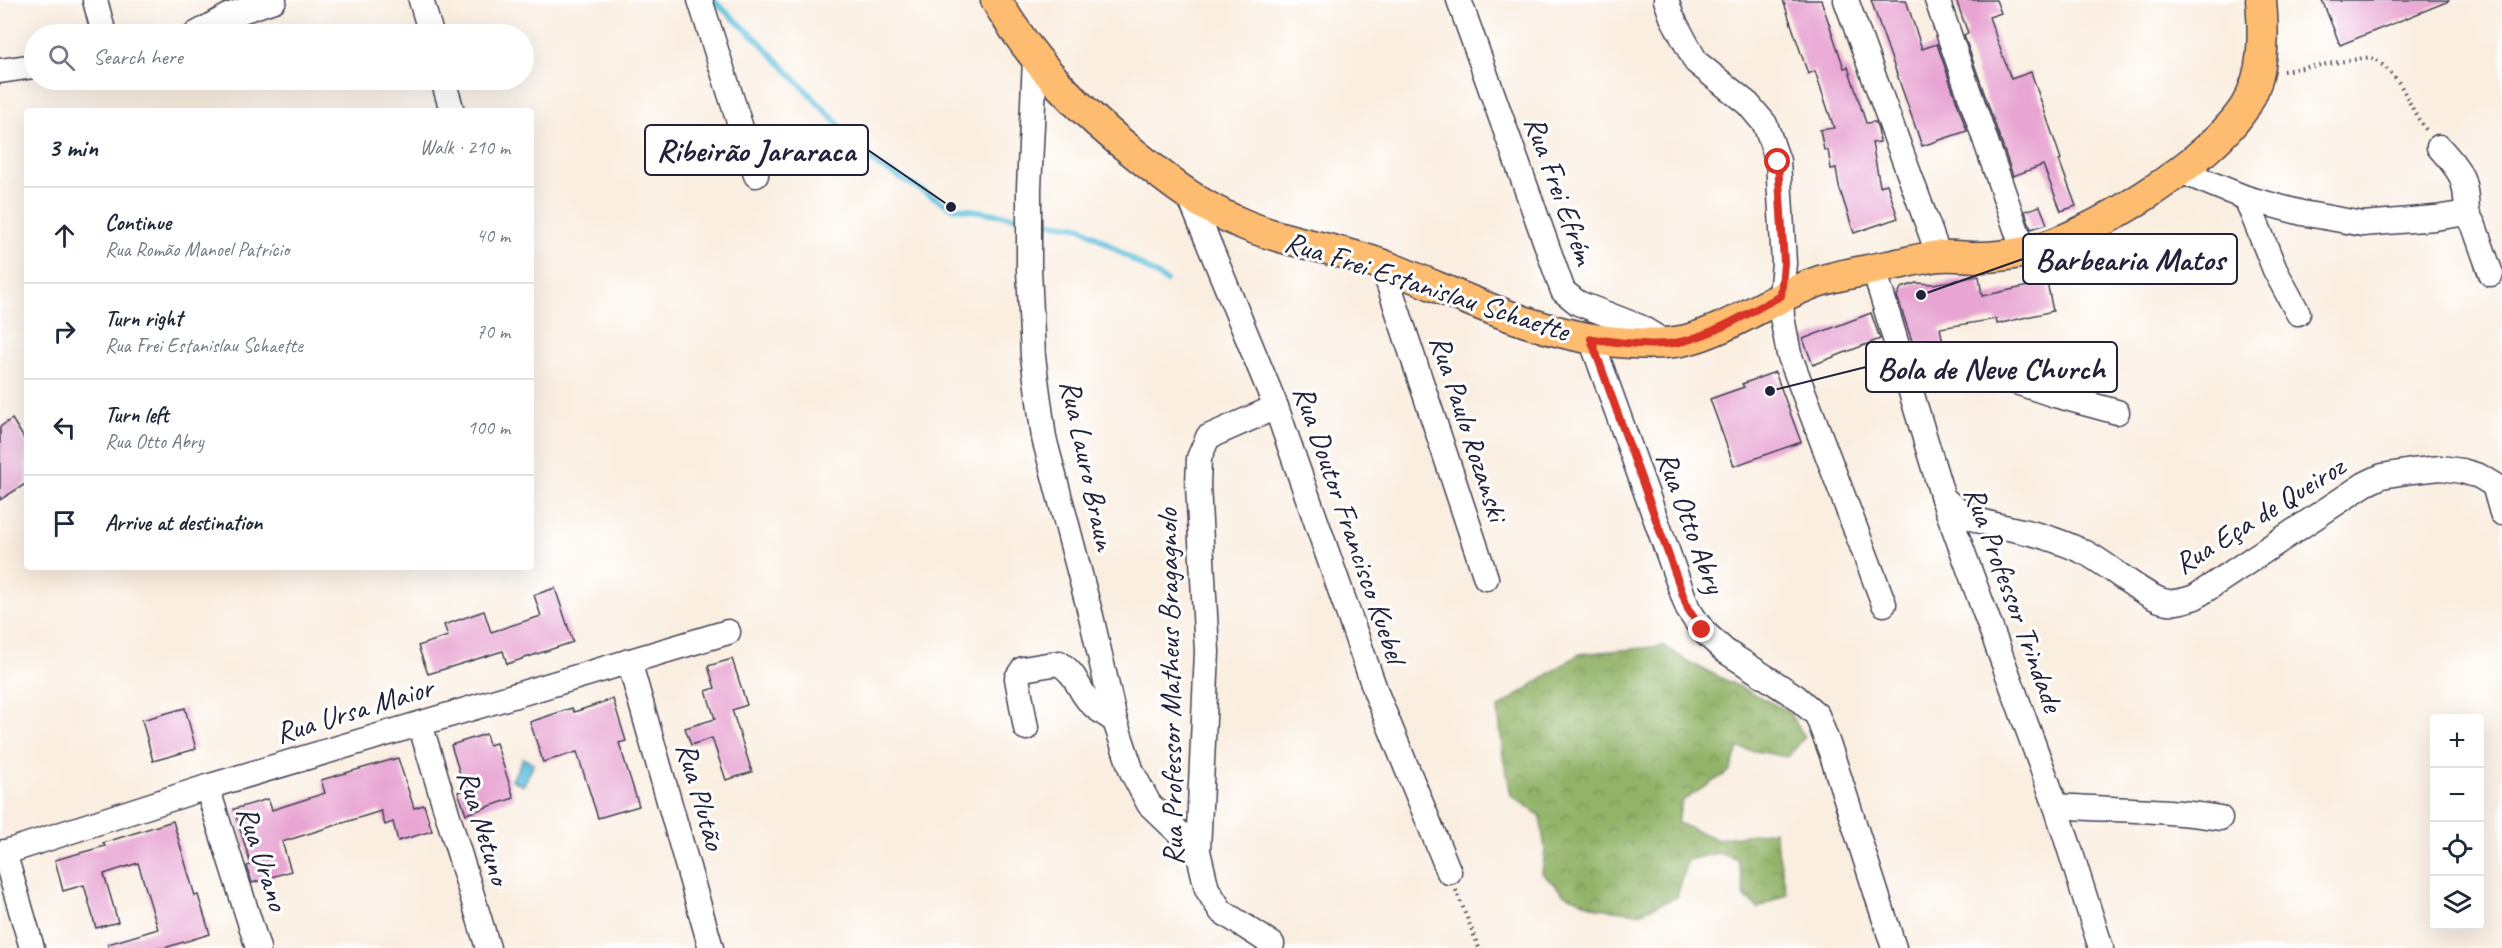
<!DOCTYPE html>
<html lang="en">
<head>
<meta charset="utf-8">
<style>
  body { margin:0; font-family:Caveat,sans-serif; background:#f6f6f7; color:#1f2937 }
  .controls { position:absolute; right:18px; bottom:18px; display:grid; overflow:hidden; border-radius:6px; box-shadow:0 6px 24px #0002 }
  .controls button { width:54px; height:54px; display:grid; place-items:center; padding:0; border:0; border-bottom:2px solid #e0e1e3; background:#fff; color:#1f2937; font:30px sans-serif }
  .stop { position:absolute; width:18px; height:18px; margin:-14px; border:4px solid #d93025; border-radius:50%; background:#fff }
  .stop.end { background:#d93025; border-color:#fff; box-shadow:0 2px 6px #0008 }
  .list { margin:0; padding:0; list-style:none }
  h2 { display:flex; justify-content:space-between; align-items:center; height:78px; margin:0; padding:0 24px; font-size:26px }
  h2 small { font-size:20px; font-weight:400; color:#747a83 }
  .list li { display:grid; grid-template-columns:39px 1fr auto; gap:18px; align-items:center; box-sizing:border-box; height:96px; padding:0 24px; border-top:2px solid #e0e1e3 }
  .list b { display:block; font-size:22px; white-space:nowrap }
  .list p { margin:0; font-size:20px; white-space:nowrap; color:#747a83 }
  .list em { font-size:20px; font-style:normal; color:#747a83 }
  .icon { flex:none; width:33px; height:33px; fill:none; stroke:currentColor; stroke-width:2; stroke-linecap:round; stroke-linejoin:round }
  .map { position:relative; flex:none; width:2502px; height:948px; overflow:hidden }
  .search { position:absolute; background:#fff; box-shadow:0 6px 24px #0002; left:24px; top:24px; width:510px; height:66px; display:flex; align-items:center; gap:15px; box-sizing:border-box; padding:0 21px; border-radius:33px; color:#747a83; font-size:22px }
  .panel { position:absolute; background:#fff; box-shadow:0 6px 24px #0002; left:24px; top:108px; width:510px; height:462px; border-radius:6px }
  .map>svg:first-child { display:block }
  .forest { fill:url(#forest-crowns); stroke:#5a6a52; stroke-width:1.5 }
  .water { fill:#5ec0dc; stroke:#40718c; stroke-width:1.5 }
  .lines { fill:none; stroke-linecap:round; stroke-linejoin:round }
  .stream { stroke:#5ec0dc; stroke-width:6 }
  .building { fill:#e8a5d3 }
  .minor-casing { stroke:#424154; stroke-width:27 }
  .major-casing { stroke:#424154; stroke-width:33 }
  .path { stroke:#424154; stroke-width:4; stroke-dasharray:1.5 4.5; stroke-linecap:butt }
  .minor { stroke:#fff; stroke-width:24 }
  .major { stroke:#fdbc70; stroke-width:30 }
  .route { stroke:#d93025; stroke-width:8 }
  .labels { text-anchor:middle; stroke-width:6; stroke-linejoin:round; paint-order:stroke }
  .street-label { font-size:30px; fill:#22223b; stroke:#fff }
  .leader { fill:none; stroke:#22223b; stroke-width:2 }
  .callout-dot { fill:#22223b; stroke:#fff; stroke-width:2 }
  .callout { fill:#fff; stroke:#22223b; stroke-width:2 }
  .callout-label { font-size:32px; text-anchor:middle; font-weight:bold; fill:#22223b }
</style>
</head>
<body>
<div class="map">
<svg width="2502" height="948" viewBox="0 0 2502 948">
  <defs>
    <pattern id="forest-crowns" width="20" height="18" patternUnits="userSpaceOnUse" patternTransform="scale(1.5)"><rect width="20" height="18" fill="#92b368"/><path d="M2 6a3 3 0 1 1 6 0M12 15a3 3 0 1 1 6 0" fill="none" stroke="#779157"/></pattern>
  </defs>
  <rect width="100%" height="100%" fill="#fff"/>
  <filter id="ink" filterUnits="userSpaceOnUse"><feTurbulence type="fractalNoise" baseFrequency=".0167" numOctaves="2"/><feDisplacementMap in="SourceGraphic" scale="12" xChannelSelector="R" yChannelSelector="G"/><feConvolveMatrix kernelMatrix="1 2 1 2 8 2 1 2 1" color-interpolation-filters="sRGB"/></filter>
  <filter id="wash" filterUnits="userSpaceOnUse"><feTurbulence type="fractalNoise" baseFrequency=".008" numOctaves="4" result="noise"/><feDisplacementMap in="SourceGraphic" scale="24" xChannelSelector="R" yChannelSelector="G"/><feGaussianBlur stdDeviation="1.35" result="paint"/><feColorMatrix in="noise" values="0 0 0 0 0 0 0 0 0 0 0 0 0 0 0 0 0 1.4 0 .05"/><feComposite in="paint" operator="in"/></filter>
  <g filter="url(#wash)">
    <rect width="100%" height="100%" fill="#faeee0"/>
    <path class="forest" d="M1664,646l23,15 101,50 17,26 -17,20 -50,-9 -8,23 -48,30 -5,22 40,16 57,-8 13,63 -29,14 -13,-11 -7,-37 -20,-7 -31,7 -10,37 -38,16 -41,-5 -35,-15 -21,-20 3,-23 -5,-34 -29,-21 -8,-38 -5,-49 81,-54z"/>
    <path class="water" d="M523,758l11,6 -11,22 -11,-6z"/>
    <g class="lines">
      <g class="stream">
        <path d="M713,0l46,41 117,123 75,43 72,11"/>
        <path d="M1033,220l48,7 85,54"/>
      </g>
    </g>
    <g id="blocks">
      <g class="building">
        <path d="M1783,0h38l23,68 4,-1 18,56 9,-1 3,7 2,13 -8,1 8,43 7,-2 11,34 -44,15 -15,-46 -3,-19 -5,1 -3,-19h-4l-4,-20 14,-2 -19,-57 -7,3z"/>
        <path d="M1871,0h35l16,49 15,-5 30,87 -45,15z"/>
        <path d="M1956,0h40l5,13 -12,4 22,62 20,-7 30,87 -2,1 17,46 -15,5 -18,-46 -30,11 -49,-141 4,-2z"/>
        <path d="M2322,0h126l1,1 -109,44z"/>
        <path d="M2040,206l7,18 -16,5 -6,-18z"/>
        <path d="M1979,276l3,20 65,-14 6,29 -56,13 -1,-5 -56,9 4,19 -32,-6 -15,-45 4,-8 15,-5 17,1z"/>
        <path d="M1871,313l9,26 -67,26 -10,-26z"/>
        <path d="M1775,372l26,70 -67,24 -24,-67 34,-12 -2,-3z"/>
        <path d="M12,419l15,24v40l-27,17v-73z"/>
        <path d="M555,588l18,54 -66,22 -4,-13 -75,23 -10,-28 30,-10 -4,-11 40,-14 7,21 50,-16 -7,-21z"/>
        <path d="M732,659l15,46 -15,5 20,62 -26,8 -14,-42 -21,7 -6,-17 30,-9 -9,-28 9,-3 -7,-22z"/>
        <path d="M613,699l13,42 -7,2 20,63 -41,12 -21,-66 -34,10 -13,-40 42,-14 2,4z"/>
        <path d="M185,708l11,41 -43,12 -11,-41z"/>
        <path d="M486,734l3,11 7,-2 18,55 -48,16 -8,-22 7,-2 -14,-45z"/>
        <path d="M398,758l16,50 10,-3 8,26 -34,10 -5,-19 -8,3 -4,-14 -99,31 9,29 -39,12 -5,-17 4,-1 -17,-56 34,-10 4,11 53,-17 -4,-13z"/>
        <path d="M173,821l22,75 3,-1 12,39 -46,14h-56v-4l50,-15 -20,-66 -34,11 14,48 -22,6 -12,-43 -21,6 -8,-31 50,-14 -2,-3z"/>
      </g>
    </g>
  </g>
  <g filter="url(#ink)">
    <use href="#blocks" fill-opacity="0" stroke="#424154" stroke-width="1.5"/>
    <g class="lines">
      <g class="minor-casing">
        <g id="minor">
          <path d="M95,0l9,34"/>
          <path d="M421,0l10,34"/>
          <path d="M700,0l56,175"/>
          <path d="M1459,0l104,291 15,12 62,24 26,16"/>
          <path d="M1666,0l6,17 24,45 52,42 17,20 13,37 6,102 -3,33 1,21 7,37 95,250"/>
          <path d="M1846,0l93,256"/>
          <path d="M1937,0l87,252"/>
          <path d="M196,34l34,-19 44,-15"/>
          <path d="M1035,60l-6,128v81l4,88 11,81 47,178 24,105 17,51 17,32 49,47"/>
          <path d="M0,71l34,-5"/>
          <path d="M443,80l9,31"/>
          <path d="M2439,147c23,26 27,31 28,66"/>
          <path d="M2180,171l66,27 56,15 61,11 72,-6 32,-5 7,13 17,48"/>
          <path d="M1190,198l86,209 101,288 72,177"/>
          <path d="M2246,198l29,72 23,43"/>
          <path d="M1382,264l104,314"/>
          <path d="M1874,269l69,229 113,308 45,142"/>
          <path d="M1591,339l97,270 14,21 23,21 70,45 22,19 14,37 63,196"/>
          <path d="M1901,353l82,18 72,24 62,17"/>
          <path d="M1943,498c26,25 50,26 83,34 19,4 38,11 56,19 25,11 64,49 86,51 10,1 18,-2 27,-5l170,-113 17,-8 30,-5 29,-3 21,3 17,5 15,9 8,28"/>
          <path d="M629,661l82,287"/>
          <path d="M420,724l68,224"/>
          <path d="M1026,728l-9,-50 6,-9 36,-6c19,13 16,21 29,37 7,9 18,14 27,21"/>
          <path d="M207,787l51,161"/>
          <path d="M2056,806c55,4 110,3 164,12"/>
          <path d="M4,852l28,96"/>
          <path d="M0,854l207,-67 521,-155"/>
          <path d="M1272,944l-51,-33 -14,-22 -9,-38 9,-199 -9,-167 1,-27 9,-21 68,-30"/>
        </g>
      </g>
      <g class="major-casing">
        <path id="major" d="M996,0c37,64 86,113 144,158 31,25 59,47 96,63 50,23 105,27 155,47 78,31 156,72 241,75 18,1 37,1 54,-3 47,-12 88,-44 134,-59 22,-7 45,-10 68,-15 17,-3 35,-9 53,-10 12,-1 25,1 38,1 15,0 31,-2 46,-5 62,-12 188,-92 221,-147 19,-32 18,-69 15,-105"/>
      </g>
      <g class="path">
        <path d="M2283,71l88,-14c37,23 32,44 56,74"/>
        <path d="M1456,890l23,58"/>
      </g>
      <use href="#minor" class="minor"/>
      <use href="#major" class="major"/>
    </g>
  </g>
  <g class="lines" filter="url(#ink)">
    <path class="route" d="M1702,630l-14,-21 -97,-270c31,3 67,10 97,1 32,-9 63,-29 93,-44l3,-33 -6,-101"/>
  </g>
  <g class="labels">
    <g class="street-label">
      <text transform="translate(1560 190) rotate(70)" y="10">Rua Frei Efrém</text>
      <text transform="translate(1427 286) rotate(18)" y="10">Rua Frei Estanislau Schaette</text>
      <text transform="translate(1469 428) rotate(72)" y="10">Rua Paulo Rozanski</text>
      <text transform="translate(1088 465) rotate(78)" y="10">Rua Lauro Braun</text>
      <text transform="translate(2259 515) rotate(-32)" y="10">Rua Eça de Queiroz</text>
      <text transform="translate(1691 522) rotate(70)" y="10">Rua Otto Abry</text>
      <text transform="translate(1350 524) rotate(71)" y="10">Rua Doutor Francisco Kuebel</text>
      <text transform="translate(2014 599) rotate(70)" y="10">Rua Professor Trindade</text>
      <text transform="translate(1170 687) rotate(-91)" y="10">Rua Professor Matheus Bragagnolo</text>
      <text transform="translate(354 710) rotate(-17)" y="10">Rua Ursa Maior</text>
      <text transform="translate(701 796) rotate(74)" y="10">Rua Plutão</text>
      <text transform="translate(484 827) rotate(73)" y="10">Rua Netuno</text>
      <text transform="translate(263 858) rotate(72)" y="10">Rua Urano</text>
    </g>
  </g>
  <path class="leader" d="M951 207L868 150M1921 295L2023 259M1770 391L1866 367"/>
  <g class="callout-dot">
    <circle cx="951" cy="207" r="6"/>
    <circle cx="1921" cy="295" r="6"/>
    <circle cx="1770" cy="391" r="6"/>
  </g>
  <g class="callout">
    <rect x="645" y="125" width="223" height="50" rx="6"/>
    <rect x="2023" y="234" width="214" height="50" rx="6"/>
    <rect x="1866" y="342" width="251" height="50" rx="6"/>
  </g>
  <g class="callout-label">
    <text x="756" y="161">Ribeirão Jararaca</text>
    <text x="2130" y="270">Barbearia Matos</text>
    <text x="1991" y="379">Bola de Neve Church</text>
  </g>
</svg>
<div class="controls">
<button>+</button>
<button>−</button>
<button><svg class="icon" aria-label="locate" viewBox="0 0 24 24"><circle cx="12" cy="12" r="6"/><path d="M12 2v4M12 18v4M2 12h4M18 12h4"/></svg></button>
<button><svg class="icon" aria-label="layers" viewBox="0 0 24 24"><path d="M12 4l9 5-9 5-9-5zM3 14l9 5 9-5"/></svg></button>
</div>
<div class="stop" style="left:1778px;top:162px"></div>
<div class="stop end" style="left:1702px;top:630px"></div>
<div class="search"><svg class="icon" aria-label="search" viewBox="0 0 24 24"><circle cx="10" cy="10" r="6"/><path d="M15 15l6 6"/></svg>Search here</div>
<section class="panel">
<h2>3 min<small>Walk · 210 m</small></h2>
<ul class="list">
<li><svg class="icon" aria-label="ahead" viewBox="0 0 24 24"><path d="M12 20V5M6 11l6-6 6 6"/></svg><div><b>Continue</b><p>Rua Romão Manoel Patrício</p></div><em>40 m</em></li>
<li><svg class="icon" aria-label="right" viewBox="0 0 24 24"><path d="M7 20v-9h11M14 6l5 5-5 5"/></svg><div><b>Turn right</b><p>Rua Frei Estanislau Schaette</p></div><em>70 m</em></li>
<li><svg class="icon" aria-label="left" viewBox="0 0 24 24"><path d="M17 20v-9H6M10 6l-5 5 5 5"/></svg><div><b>Turn left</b><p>Rua Otto Abry</p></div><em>100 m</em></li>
<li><svg class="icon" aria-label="arrive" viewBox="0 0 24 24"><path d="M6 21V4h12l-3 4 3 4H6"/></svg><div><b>Arrive at destination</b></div></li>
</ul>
</section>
</div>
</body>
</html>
